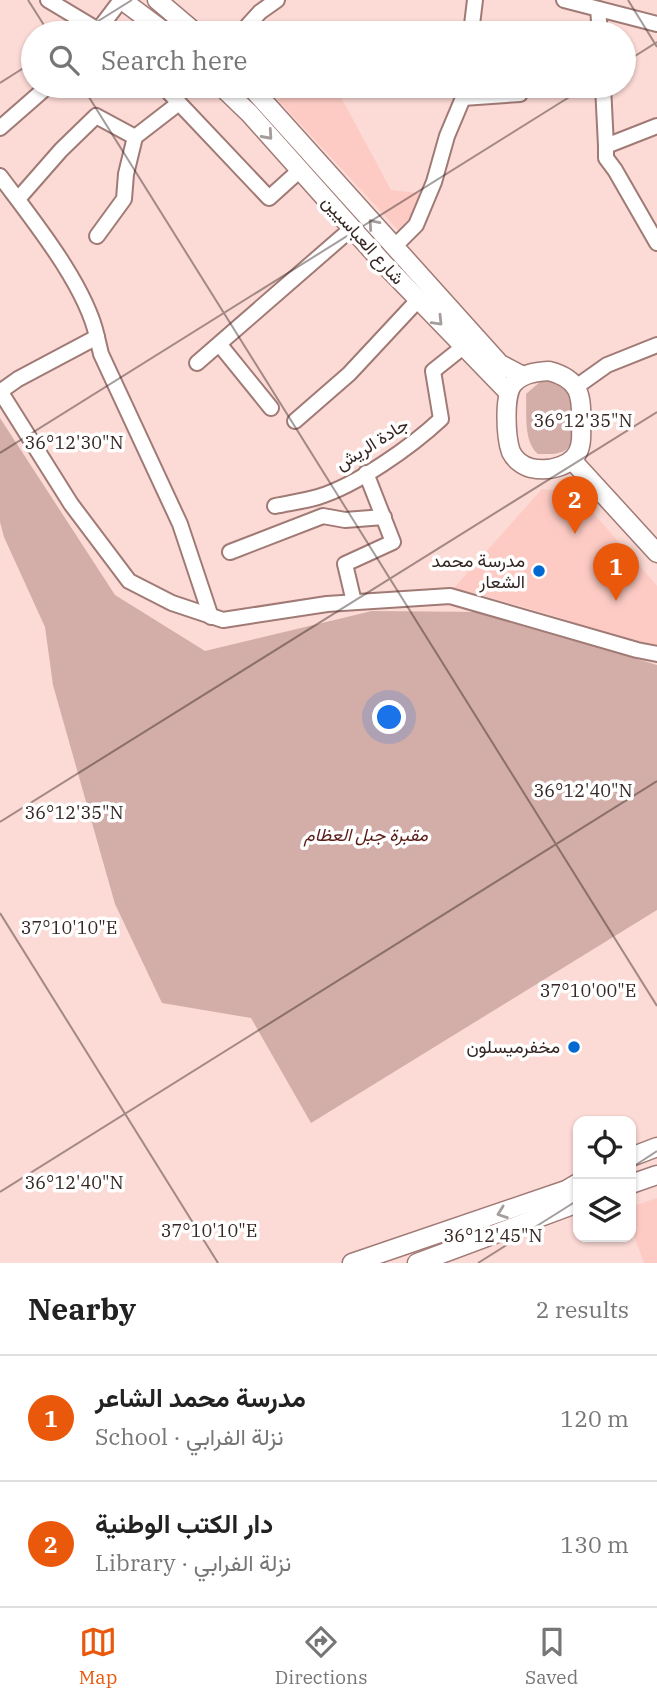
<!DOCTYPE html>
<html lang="en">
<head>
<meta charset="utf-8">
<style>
  body { margin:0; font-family:"IBM Plex Serif",Vazirmatn,serif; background:#f2f2f2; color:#222 }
  .controls { position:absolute; right:21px; bottom:21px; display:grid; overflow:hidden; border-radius:14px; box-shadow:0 2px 5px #0004 }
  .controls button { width:63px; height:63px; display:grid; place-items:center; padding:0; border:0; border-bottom:2px solid #e0e0e0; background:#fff; color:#222; font:35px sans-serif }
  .you { position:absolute; left:390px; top:718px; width:24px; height:24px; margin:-18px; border:5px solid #fff; border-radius:50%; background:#1a73e8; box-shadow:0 0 0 10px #1a73e833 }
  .badge { display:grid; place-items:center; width:46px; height:46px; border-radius:50%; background:#ea580c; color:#fff; font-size:23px; font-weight:700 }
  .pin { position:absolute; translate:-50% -58px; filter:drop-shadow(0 2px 4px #0008) }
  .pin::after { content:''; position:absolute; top:37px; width:24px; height:21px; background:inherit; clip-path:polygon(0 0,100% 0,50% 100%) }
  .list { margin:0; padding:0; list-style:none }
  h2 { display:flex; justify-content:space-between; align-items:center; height:91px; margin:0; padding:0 28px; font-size:30px }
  h2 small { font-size:23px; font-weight:400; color:#767676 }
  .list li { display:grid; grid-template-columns:46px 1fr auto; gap:21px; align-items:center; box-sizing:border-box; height:126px; padding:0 28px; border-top:2px solid #e0e0e0 }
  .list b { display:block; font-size:26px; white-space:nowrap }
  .list p { margin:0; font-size:23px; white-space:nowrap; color:#767676 }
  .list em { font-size:23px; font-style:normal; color:#767676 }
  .icon { flex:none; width:38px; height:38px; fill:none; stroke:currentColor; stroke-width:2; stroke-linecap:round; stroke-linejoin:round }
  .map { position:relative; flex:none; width:657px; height:1263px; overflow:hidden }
  .search { position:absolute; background:#fff; box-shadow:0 2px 5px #0004; left:21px; right:21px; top:21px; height:77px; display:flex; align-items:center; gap:18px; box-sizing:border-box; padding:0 24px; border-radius:38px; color:#767676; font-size:26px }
  .sheet { height:343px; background:#fff }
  nav { display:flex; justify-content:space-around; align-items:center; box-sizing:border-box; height:98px; border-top:2px solid #e0e0e0; background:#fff; font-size:19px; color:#767676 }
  nav a { display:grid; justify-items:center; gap:4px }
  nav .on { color:#ea580c }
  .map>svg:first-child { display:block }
  .built { fill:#fdcbc4 }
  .green { fill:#d3ada7 }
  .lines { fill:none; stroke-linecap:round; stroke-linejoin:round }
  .minor-casing { stroke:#a07a75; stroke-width:18 }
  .major-casing { stroke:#a07a75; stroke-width:21 }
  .minor { stroke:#fff; stroke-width:14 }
  .major { stroke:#fff; stroke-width:18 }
  .oneway { stroke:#a49d9c }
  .ticks { fill:none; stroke:#352623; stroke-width:2; stroke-opacity:0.45 }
  .poi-dot { fill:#006ad2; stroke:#fff; stroke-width:2.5 }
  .labels { text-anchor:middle; stroke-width:7; stroke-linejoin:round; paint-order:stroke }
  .street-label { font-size:18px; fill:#352623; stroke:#fff }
  .poi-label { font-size:18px; fill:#352623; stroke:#fff; text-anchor:end }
  .park-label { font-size:18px; font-style:italic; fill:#5b1c17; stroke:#fff }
  .ticks-label { font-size:18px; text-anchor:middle; fill:#352623; stroke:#fff; stroke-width:7; stroke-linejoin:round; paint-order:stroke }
</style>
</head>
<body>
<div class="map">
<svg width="657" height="1263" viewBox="0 0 657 1263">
  <rect width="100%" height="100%" fill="#fcdad5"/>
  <g class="built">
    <path d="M299,86h36l56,104 35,4 -10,26 -15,13 -123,-133z"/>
    <path d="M542,489l33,3 82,94v59l-57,-12 -42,-16 -80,-23 -25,-5z"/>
    <path d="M657,1198v65h-13l-13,-35v-21z"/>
  </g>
  <g class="green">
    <path d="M556,379l17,13c0,12 4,50 -6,57 -7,6 -20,5 -29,5 -15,-13 -11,-41 -12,-60l14,-12z"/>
    <path d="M0,418l115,177 90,56 167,-40 110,1 175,53v245l-346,213 -60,-105 -89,-15 -47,-99 -62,-219 -8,-58 -41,-90 -4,-15z"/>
  </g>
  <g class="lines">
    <g class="minor-casing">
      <g id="minor">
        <path d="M48,0l55,33"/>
        <path d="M564,0l93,24"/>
        <path d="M598,9l2,24"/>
        <path d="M96,33l25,-33"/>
        <path d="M241,33l19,-21 17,-12"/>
        <path d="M471,33l4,-33"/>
        <path d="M163,86l106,112 31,-28"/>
        <path d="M603,86l3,60 51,-20"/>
        <path d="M463,98l57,-4"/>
        <path d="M0,128l48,-42"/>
        <path d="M606,146v12l9,12 42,73"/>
        <path d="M0,176c32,43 86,109 97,161"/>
        <path d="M18,199l43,-49 35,-34 39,21"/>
        <path d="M97,236l27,-37 2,-25 9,-37 44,-34"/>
        <path d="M394,247l22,-22 18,-43 13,-46 16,-38 2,-12"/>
        <path d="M220,345l51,63"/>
        <path d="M197,363l154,-134"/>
        <path d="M576,387l31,-22 50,-20"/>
        <path d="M0,391l71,113 58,77 43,22 51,17 104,-16 123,-8 187,54 20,4"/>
        <path d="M1,391l17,-12 79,-42 4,17 79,170 31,93"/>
        <path d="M295,421l54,-47 69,-74"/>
        <path d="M275,506c14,-3 29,-5 43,-9 39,-12 93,-50 123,-78l-8,-48 30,-24"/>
        <path d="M230,552l93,-36 22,4 39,-3"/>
        <path d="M354,602l-9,-38 48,-22 -27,-69"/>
      </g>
    </g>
    <g class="major-casing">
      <g id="major">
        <path d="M122,0l44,33"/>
        <path d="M157,0l39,33"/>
        <path d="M221,86l29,28 134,150 124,128"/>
        <path d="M250,86l250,278 23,12"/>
        <path d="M549,371c31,8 33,24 32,53 0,7 1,15 -1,22 -4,20 -31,26 -49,22 -8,-2 -16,-8 -20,-16 -5,-14 -8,-58 3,-69 9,-10 23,-11 35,-12z"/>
        <path d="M572,460l85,93"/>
        <path d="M631,1157l26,-10"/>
        <path d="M631,1184l26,-9"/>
        <path d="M352,1263l214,-73 12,-7"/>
        <path d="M417,1263l161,-60"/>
      </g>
    </g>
    <use href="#minor" class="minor"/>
    <use href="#major" class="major"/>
  </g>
  <defs><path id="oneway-chevron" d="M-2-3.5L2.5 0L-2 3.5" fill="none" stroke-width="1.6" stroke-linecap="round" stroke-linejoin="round" transform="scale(1.75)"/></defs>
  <g class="oneway">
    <use href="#oneway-chevron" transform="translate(268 135) rotate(48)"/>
    <use href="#oneway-chevron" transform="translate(373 224) rotate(-131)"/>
    <use href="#oneway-chevron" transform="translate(438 321) rotate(46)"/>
    <use href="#oneway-chevron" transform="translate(502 1213) rotate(160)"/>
  </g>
  <path class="ticks" d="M28,0l21,33M628,0l29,47M79,33l53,-33M624,63l33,-21M0,83l33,-21M82,86l575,920M0,453l587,-367M0,822l657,-410M0,913l218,350M631,1168l26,-17M0,1192l657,-411M478,1263l100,-63"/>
  <g class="poi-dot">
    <circle cx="539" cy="571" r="7"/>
    <circle cx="574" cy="1047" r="7"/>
  </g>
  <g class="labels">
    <g class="street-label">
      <text transform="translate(363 240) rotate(48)" y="6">شارع العباسيين</text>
      <text transform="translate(372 444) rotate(-32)" y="6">جادة الريش</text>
    </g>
    <g class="poi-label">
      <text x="525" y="567">مدرسة محمد<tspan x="525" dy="21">الشعار</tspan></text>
      <text x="560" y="1053">مخفرميسلون</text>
    </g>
    <g class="park-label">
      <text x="366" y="841">مقبرة جبل العظام</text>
    </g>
  </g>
  <g class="ticks-label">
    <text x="583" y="427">36°12'35"N</text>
    <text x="74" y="449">36°12'30"N</text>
    <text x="583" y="797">36°12'40"N</text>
    <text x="74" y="819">36°12'35"N</text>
    <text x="69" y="934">37°10'10"E</text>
    <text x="588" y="997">37°10'00"E</text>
    <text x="74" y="1189">36°12'40"N</text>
    <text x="209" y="1237">37°10'10"E</text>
    <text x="493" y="1242">36°12'45"N</text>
  </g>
</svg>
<div class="controls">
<button><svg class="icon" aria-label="locate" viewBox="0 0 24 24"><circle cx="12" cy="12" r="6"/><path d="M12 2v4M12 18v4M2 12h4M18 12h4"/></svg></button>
<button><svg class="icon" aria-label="layers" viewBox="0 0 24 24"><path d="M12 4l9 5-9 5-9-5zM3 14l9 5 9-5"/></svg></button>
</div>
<div class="you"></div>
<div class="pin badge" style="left:616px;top:601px">1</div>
<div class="pin badge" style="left:575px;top:534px">2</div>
<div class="search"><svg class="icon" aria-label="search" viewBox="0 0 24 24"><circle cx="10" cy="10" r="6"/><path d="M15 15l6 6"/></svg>Search here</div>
</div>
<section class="sheet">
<h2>Nearby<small>2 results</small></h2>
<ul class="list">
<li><span class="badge">1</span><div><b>مدرسة محمد الشاعر</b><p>School · نزلة الفرابي</p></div><em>120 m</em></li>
<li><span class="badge">2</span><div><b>دار الكتب الوطنية</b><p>Library · نزلة الفرابي</p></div><em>130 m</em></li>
</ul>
</section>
<nav>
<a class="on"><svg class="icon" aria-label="map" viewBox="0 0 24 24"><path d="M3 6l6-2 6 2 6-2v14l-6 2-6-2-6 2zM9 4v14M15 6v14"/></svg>Map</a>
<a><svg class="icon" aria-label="directions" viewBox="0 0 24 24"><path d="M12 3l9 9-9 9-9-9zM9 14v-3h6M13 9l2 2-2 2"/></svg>Directions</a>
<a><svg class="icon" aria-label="saved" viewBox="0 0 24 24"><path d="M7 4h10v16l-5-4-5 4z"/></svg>Saved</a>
</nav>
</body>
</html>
